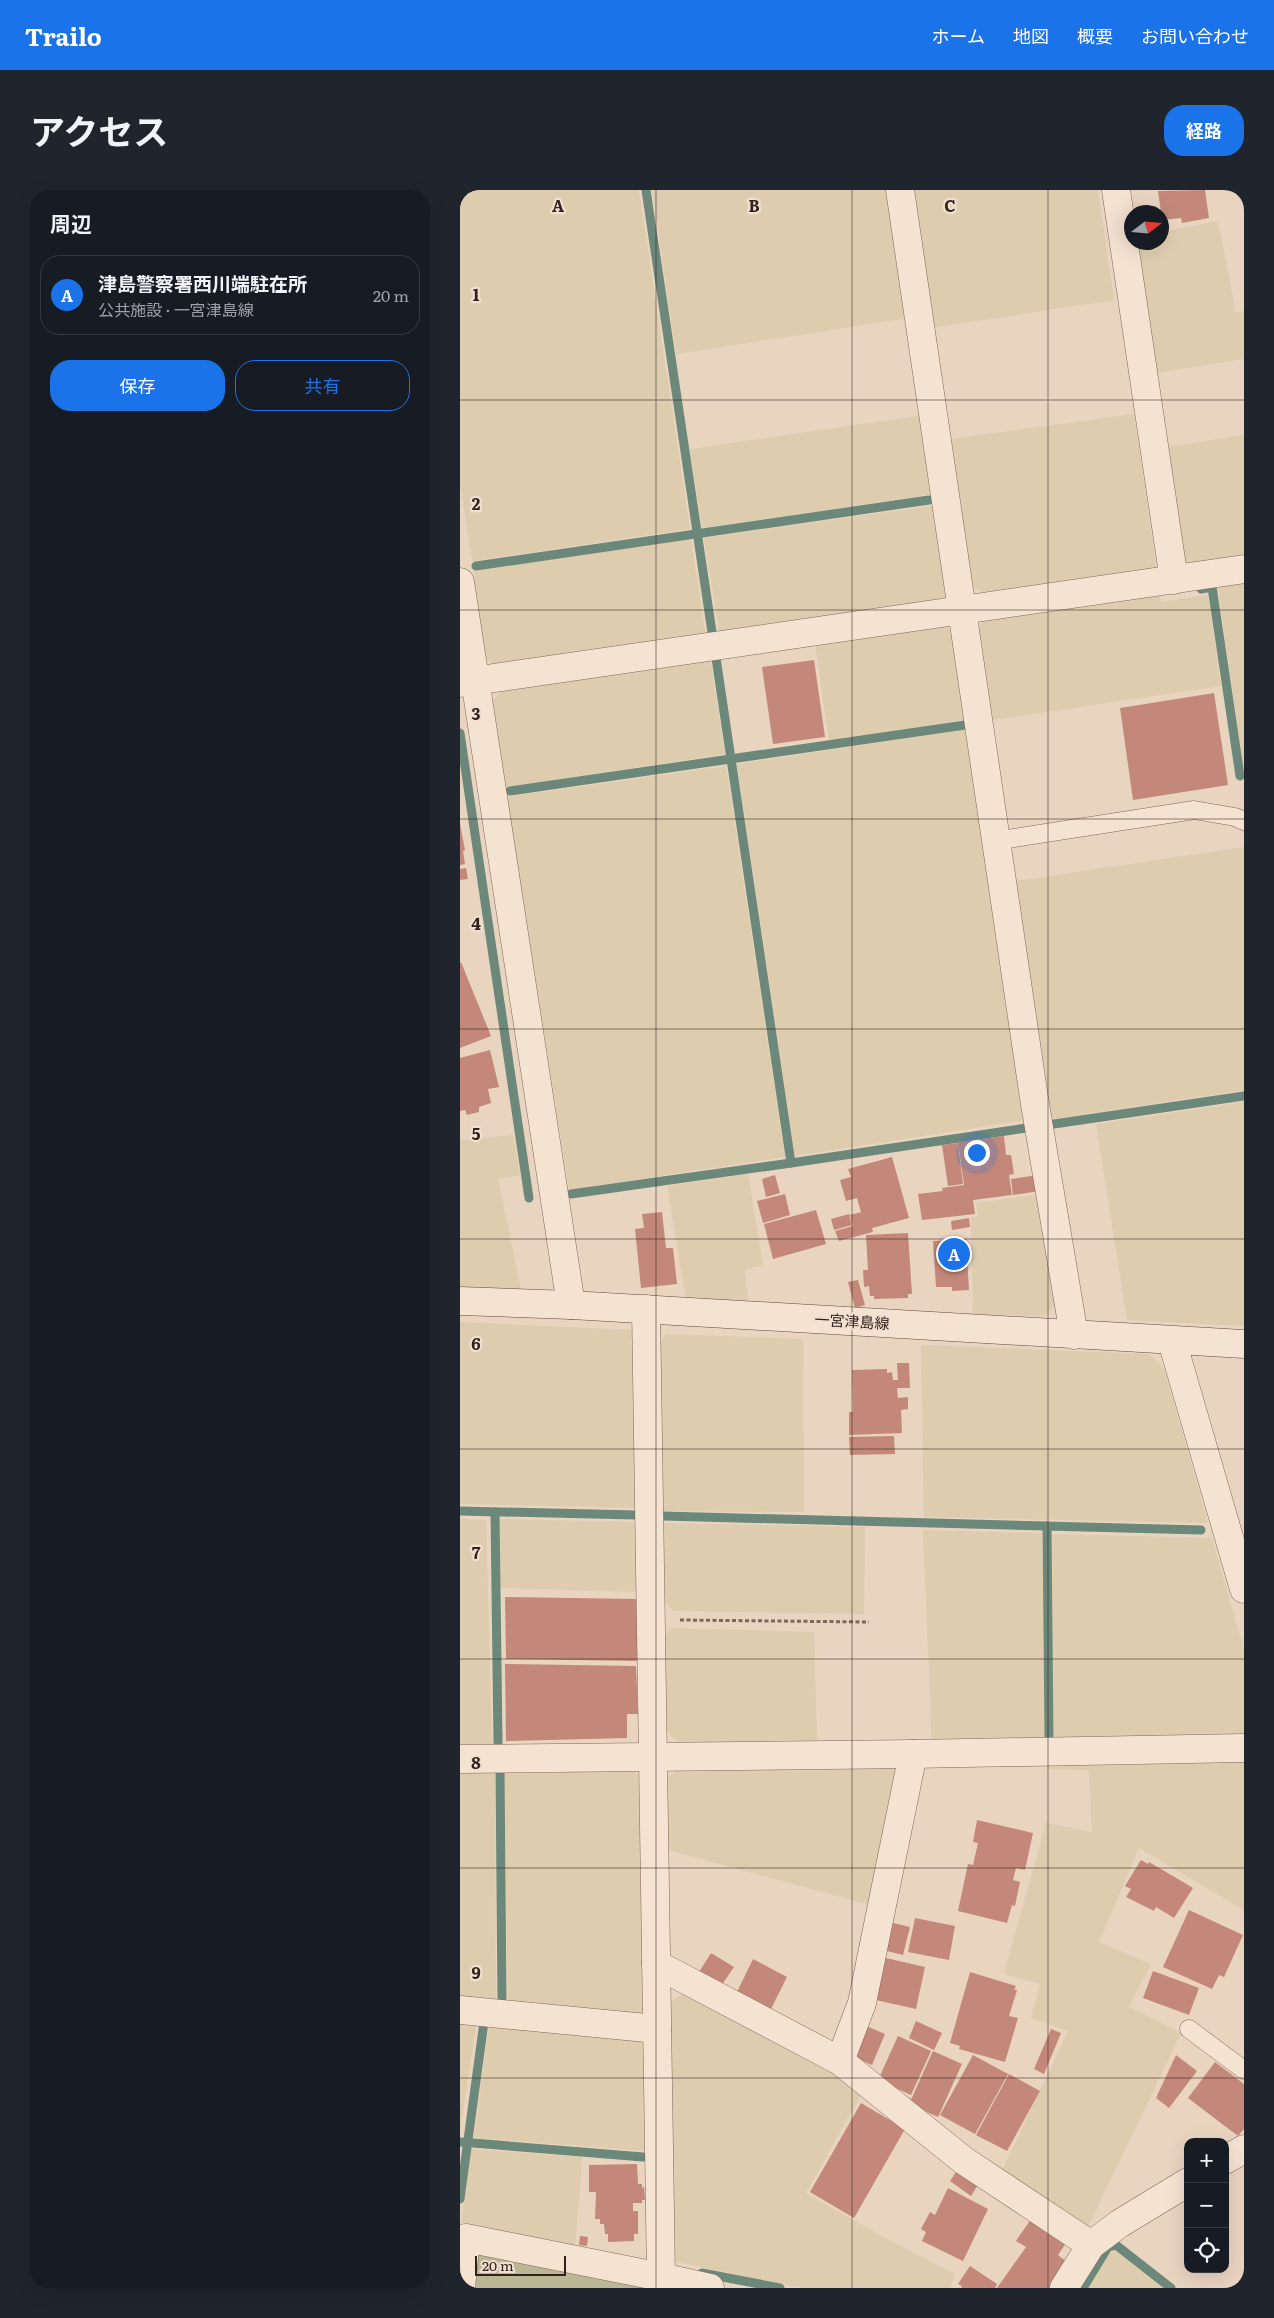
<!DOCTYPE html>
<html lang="ja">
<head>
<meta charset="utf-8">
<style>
  body { margin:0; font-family:Literata,"Noto Sans JP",serif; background:#20242c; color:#f1f3f6 }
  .controls { position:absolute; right:15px; bottom:15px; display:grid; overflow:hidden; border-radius:10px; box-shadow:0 5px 20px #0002 }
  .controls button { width:45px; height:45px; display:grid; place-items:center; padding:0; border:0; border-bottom:1px solid #363941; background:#171b24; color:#f1f3f6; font:25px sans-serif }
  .compass { position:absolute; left:664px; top:15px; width:45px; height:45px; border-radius:50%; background:#171b24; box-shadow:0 5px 20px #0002; rotate:74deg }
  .scale { position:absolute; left:15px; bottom:12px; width:91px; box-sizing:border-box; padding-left:5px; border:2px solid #31221d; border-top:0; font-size:14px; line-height:18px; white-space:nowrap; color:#31221d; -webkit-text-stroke:4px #f1e0cf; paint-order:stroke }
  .you { position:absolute; left:516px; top:962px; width:18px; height:18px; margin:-12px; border:4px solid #fff; border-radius:50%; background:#1a73e8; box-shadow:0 0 0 8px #1a73e833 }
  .badge { display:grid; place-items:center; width:32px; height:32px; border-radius:50%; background:#1a73e8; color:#fff; font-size:16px; font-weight:700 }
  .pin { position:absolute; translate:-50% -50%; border:2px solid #fff; box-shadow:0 1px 5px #0006 }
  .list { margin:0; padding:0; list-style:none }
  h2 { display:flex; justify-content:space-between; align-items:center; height:65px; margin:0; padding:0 20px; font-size:21px }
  h2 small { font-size:16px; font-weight:400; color:#9ea1a6 }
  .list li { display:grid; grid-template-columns:32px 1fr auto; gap:15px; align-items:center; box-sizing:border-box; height:80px; margin:0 10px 10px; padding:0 10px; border:1px solid #363941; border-radius:20px }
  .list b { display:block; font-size:19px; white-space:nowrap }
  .list p { margin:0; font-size:16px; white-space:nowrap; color:#9ea1a6 }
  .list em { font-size:16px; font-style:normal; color:#9ea1a6 }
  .actions { display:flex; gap:10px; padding:15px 20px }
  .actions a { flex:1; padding:11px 0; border:1px solid #1a73e8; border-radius:20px; text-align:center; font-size:18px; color:#1a73e8 }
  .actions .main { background:#1a73e8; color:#fff }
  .icon { flex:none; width:28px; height:28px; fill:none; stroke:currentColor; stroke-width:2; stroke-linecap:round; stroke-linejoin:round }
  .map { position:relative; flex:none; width:784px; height:2098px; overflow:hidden; border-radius:20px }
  header { display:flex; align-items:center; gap:30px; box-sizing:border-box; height:70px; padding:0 25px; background:#1a73e8; color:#fff }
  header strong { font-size:24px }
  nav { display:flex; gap:28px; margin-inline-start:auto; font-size:18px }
  .intro { display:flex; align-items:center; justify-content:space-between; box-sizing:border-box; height:120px; padding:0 30px }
  h1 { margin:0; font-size:35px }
  .button { padding:12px 22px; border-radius:20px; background:#1a73e8; color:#fff; font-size:18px; font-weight:700 }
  main { display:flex; gap:30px; padding:0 30px }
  aside { flex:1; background:#171b24; border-radius:20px; box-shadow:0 5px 20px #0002 }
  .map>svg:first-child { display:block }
  .farmland { fill:#ddccae }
  .cemetery { fill:#bbb794 }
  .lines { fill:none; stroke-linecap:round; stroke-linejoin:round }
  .stream { stroke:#6b887a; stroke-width:9 }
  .building { fill:#c38879 }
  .service-casing { stroke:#80665a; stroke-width:19 }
  .minor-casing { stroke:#80665a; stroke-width:29 }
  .secondary-casing { stroke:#62473d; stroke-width:29 }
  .path { stroke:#80665a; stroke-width:3; stroke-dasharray:4 2.5; stroke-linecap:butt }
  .service { stroke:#f5e3d2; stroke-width:18 }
  .minor { stroke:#f5e3d2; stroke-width:28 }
  .secondary { stroke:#f5e3d2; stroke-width:28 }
  .grid { fill:none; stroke:#31221d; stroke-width:1; stroke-opacity:0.55 }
  .labels { text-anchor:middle; stroke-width:4.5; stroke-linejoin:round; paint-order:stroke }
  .street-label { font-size:15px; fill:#31221d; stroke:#f1e0cf }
  .grid-label { font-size:16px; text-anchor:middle; font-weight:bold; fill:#31221d; stroke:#f1e0cf; stroke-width:4.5; stroke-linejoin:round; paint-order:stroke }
</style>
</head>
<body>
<header>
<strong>Trailo</strong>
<nav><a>ホーム</a><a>地図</a><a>概要</a><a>お問い合わせ</a></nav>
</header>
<div class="intro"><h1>アクセス</h1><a class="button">経路</a></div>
<main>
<aside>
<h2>周辺<small></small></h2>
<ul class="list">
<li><span class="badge">A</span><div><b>津島警察署西川端駐在所</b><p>公共施設 · 一宮津島線</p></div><em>20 m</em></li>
</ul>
<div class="actions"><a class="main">保存</a><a>共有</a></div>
</aside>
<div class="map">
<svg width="784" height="2098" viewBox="0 0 784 2098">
  <rect width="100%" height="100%" fill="#e9d4c0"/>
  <g class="farmland">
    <path d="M0,0h179l51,339 -218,32 -12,-77z"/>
    <path d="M192,0h238l19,128 -233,36z"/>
    <path d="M451,0h187l16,110 -182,28z"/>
    <path d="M758,31l18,91 8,-1v48l-95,15 -17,-132h30v-10z"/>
    <path d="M674,224l23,157 -167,27 -19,-13 -22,-146z"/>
    <path d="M463,225l12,79 -233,34 -12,-79z"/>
    <path d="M784,245v121l-67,10 -17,-118z"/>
    <path d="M477,315l13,83 -9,14 -221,35 -16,-99z"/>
    <path d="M231,349l15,100 -204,31 -16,-12 -13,-87z"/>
    <path d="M784,389v194l-27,-191z"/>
    <path d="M699,399l2,13 47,-7 13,91 -229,34 -14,-91 5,-9z"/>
    <path d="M482,432l12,12 14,85 -139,22 -14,-98z"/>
    <path d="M250,467l15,97 -219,33 -14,-86 12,-12z"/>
    <path d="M509,539l57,391 -231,36 -58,-392z"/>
    <path d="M266,576l59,391 -216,33 -62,-393z"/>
    <path d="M784,657v243l-192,29 -36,-238z"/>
    <path d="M784,912v224l-117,-6 -31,-196z"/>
    <path d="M53,945l7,40 -22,4 23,111 -61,-2v-148z"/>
    <path d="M288,984l15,91 -18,5 3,33 -62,-3 -19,-114z"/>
    <path d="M582,1004l16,109 -14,13 -71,-2 -2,-97 7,-1 -2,-13z"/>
    <path d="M0,1132l171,8 10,19 1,159 -182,-4z"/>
    <path d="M207,1144l136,5 1,173 -146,-1 -1,-167z"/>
    <path d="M461,1155l228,9 15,14 44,155 -284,-6z"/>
    <path d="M0,1329l26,1 6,225h-32z"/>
    <path d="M39,1329l140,3 1,70 -140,-4z"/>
    <path d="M201,1333l204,4 -1,87 -191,-3 -11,-14z"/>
    <path d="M463,1340l119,3 3,209 -113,1z"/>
    <path d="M592,1344l160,4 32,112v89l-190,3z"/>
    <path d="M213,1438l141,4 3,109 -139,2 -13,-14v-94z"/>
    <path d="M784,1567v153l-105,-62 -40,94 52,22 -22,43 52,26 -94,196 -88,-52 69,-146 -37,-13 9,-34 -36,-10 42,-151 46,9 -3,-62 -42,-1 -2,-10z"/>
    <path d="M435,1574l6,13 -31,128 -202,-55v-72l12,-11z"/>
    <path d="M168,1576l15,15 3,230 -7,8 -131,-11 -4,-240z"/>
    <path d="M35,1578l1,237 -36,-3v-233z"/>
    <path d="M226,1801l142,70 35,30 -57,102 74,42 75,39 -5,14h-149l-128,-27 -2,-259z"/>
    <path d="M0,1828l17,2 -17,111z"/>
    <path d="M29,1834l158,13 1,114 -174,-13z"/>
    <path d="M11,1959l111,8 -7,90 -114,-25z"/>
    <path d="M655,2059l50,39h-78l22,-38z"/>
  </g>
  <path class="cemetery" d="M22,2056l187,42h-203l4,-33z"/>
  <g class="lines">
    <g class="stream">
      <path d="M186,0l66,442"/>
      <path d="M16,376l453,-66"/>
      <path d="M741,399l11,-2 28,189"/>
      <path d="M256,468l75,505 235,-35"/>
      <path d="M0,543l69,465"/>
      <path d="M50,601l455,-66"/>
      <path d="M594,934l190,-28"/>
      <path d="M111,1004l220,-31"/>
      <path d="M0,1321l176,4"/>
      <path d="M35,1322l3,231"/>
      <path d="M203,1326l538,14"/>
      <path d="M587,1336l2,210"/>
      <path d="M40,1579l2,234"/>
      <path d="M0,1952l183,15"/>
      <path d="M0,2009l24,-177"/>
      <path d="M242,2083l78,15"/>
      <path d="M623,2098l25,-41 8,-2 55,43"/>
    </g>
  </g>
  <g class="building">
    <path d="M745,0l4,28 -27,5 -1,-5 -19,2 -4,-29z"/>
    <path d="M696,16l1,6h-27v-2z"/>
    <path d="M354,470l11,77 -52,7 -11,-77z"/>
    <path d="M754,503l14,92 -95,15 -13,-92z"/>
    <path d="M0,634l5,26 -2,1 2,13 -5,1z"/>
    <path d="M6,678l2,11 -8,1v-11z"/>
    <path d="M1,772l30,74 -31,12v-85z"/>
    <path d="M30,860l9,37 -11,2 3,14 -12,4v5l-12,3 -2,-5 -5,1v-53z"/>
    <path d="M544,946l2,19h5l3,19 -5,1 3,20 -39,5 2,14 -53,6 -4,-26 25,-3 -1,-3 22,-3 -6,-43z"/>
    <path d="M498,953l5,41 -15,2 -6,-41z"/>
    <path d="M432,967l17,61 -37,10 1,4 -34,9 -4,-10 18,-5 -3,-11 11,-3 -4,-14 -11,3 -6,-21 11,-3 -3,-8z"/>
    <path d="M315,985l5,18 -14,4 -4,-18z"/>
    <path d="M578,985l2,16 -27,4 -2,-16z"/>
    <path d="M325,1004l5,21 -27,8 -6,-22z"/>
    <path d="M356,1020l10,34 -53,15 -9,-35z"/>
    <path d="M202,1022l4,36h7l4,36 -36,4 -6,-59 9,-1 -2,-14z"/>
    <path d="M389,1024l3,11 -18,5 -3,-11z"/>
    <path d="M509,1028l1,9 -18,3 -1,-9z"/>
    <path d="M448,1043l4,61h-4v4l-34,1v-3h-4l-1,-10 -5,1 -1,-17h5l-2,-35z"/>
    <path d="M506,1049l3,51 -17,1v-4h-16l-3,-46z"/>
    <path d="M398,1090l7,25 -10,3 -7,-26z"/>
    <path d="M437,1173h12l1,25h-13l1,10 10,-1v12l-7,1 1,23 -53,2v-23h4l-1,-42 35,-1v4l5,-1 1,8h5z"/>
    <path d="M434,1246l1,18 -45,1 -1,-18z"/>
    <path d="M45,1407l132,2 1,62 -132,-2z"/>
    <path d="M45,1474l131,2 2,48h-11v24l-121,3z"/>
    <path d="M517,1630l56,13 -8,37 -9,-2 -3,12 7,2 -5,24 -3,-1 -5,18 -49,-12 10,-47 5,1 5,-22 -5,-1z"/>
    <path d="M681,1670l7,4 1,-2 44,26 -19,30 -18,-11 -2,4 -28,-14 5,-8 -6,-3z"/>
    <path d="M729,1720l54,25 -19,42 -5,-2 -7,14 -49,-22z"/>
    <path d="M455,1728l40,8 -6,34 -41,-8z"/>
    <path d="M429,1732l21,5 -7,28 -20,-5z"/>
    <path d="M251,1763l23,14 -13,19 -22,-14z"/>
    <path d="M426,1768l39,9 -9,42 -40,-9z"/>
    <path d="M293,1769l34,18 -17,34 -34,-17z"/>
    <path d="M693,1781l46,17 -10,27 -46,-17z"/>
    <path d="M510,1782l46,14 -2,4h3l-8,26 9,2 -13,44 -46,-13 1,-3 -10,-3z"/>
    <path d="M456,1831l26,12 -8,17 -25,-12z"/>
    <path d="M404,1835l21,9 -13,31 -21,-9z"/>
    <path d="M591,1839l10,4 -17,41 -10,-5z"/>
    <path d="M438,1846l33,15 -20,44 -33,-15z"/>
    <path d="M473,1861l29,13 -24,53 -29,-13z"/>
    <path d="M513,1865l35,19 -33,60 -35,-19z"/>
    <path d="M716,1865l21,16 -28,37 -13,-10z"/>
    <path d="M755,1872l29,22v45l-6,7 -50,-38z"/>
    <path d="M549,1884l31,17 -33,60 -31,-16z"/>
    <path d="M401,1913l44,26 -51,89 -44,-26z"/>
    <path d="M177,1974l1,20h4v4l2,-1 1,13h-3v3h-9v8h5v23h-4v7l-26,1v-8h-3l-1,-10h-4v-5h-5l1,-27h-7v-27z"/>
    <path d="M498,1979l21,14 -8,13 -21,-15z"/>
    <path d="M488,1998l40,21 -25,52 -41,-20 4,-9 -5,-3 9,-17 5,3z"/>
    <path d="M571,2029l35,24 -8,12 9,7 -18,26h-52l29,-41 -10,-6z"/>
    <path d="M120,2046l8,1 -1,9 -8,-1z"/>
    <path d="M510,2076l27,18 -2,4h-34l1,-2 -4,-2z"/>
  </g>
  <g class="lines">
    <g class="service-casing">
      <g id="service">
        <path d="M535,651l199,-31 41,7 9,4"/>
        <path d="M729,1839l55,41"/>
      </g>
    </g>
    <g class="minor-casing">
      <g id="minor">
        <path d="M440,0l134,908 40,237"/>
        <path d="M656,0l58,390"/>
        <path d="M0,392l111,723"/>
        <path d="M0,493l784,-114"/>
        <path d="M186,1119l15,968 49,11"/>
        <path d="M712,1151l72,248"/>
        <path d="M0,1569l453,-5 331,-6"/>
        <path d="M196,1774l184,97 123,99 128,85"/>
        <path d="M0,1820l197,19"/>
        <path d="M380,1871l22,-58 51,-249"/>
        <path d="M765,1970l19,-11"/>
        <path d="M1,2098l5,-50 195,39"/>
        <path d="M604,2098l27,-43 28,-21 69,-42"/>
      </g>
    </g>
    <g class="secondary-casing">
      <path id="secondary" d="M0,1111l111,4 673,39"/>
    </g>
    <path class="path" d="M220,1430l189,2"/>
    <use href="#service" class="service"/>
    <use href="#minor" class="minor"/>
    <use href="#secondary" class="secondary"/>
  </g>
  <path class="grid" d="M196,0v2098M392,0v2098M588,0v2098M0,210h784M0,420h784M0,629h784M0,839h784M0,1049h784M0,1259h784M0,1469h784M0,1678h784M0,1888h784"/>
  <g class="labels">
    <g class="street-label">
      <text transform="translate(392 1132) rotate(3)" y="5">一宮津島線</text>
    </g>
  </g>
  <g class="grid-label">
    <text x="98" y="22">A</text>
    <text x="294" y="22">B</text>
    <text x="490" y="22">C</text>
    <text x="16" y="111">1</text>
    <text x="16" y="320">2</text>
    <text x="16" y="530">3</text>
    <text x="16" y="740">4</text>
    <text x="16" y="950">5</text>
    <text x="16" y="1160">6</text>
    <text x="16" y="1369">7</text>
    <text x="16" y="1579">8</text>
    <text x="16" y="1789">9</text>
  </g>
</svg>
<div class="controls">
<button>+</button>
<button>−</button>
<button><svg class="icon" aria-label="locate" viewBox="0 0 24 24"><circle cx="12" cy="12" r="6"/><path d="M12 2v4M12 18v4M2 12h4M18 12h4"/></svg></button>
</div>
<svg class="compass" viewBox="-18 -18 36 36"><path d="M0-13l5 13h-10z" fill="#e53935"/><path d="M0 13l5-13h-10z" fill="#9ea1a6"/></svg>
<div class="scale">20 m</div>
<div class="you"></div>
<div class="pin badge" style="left:494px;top:1064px">A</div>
</div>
</main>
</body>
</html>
